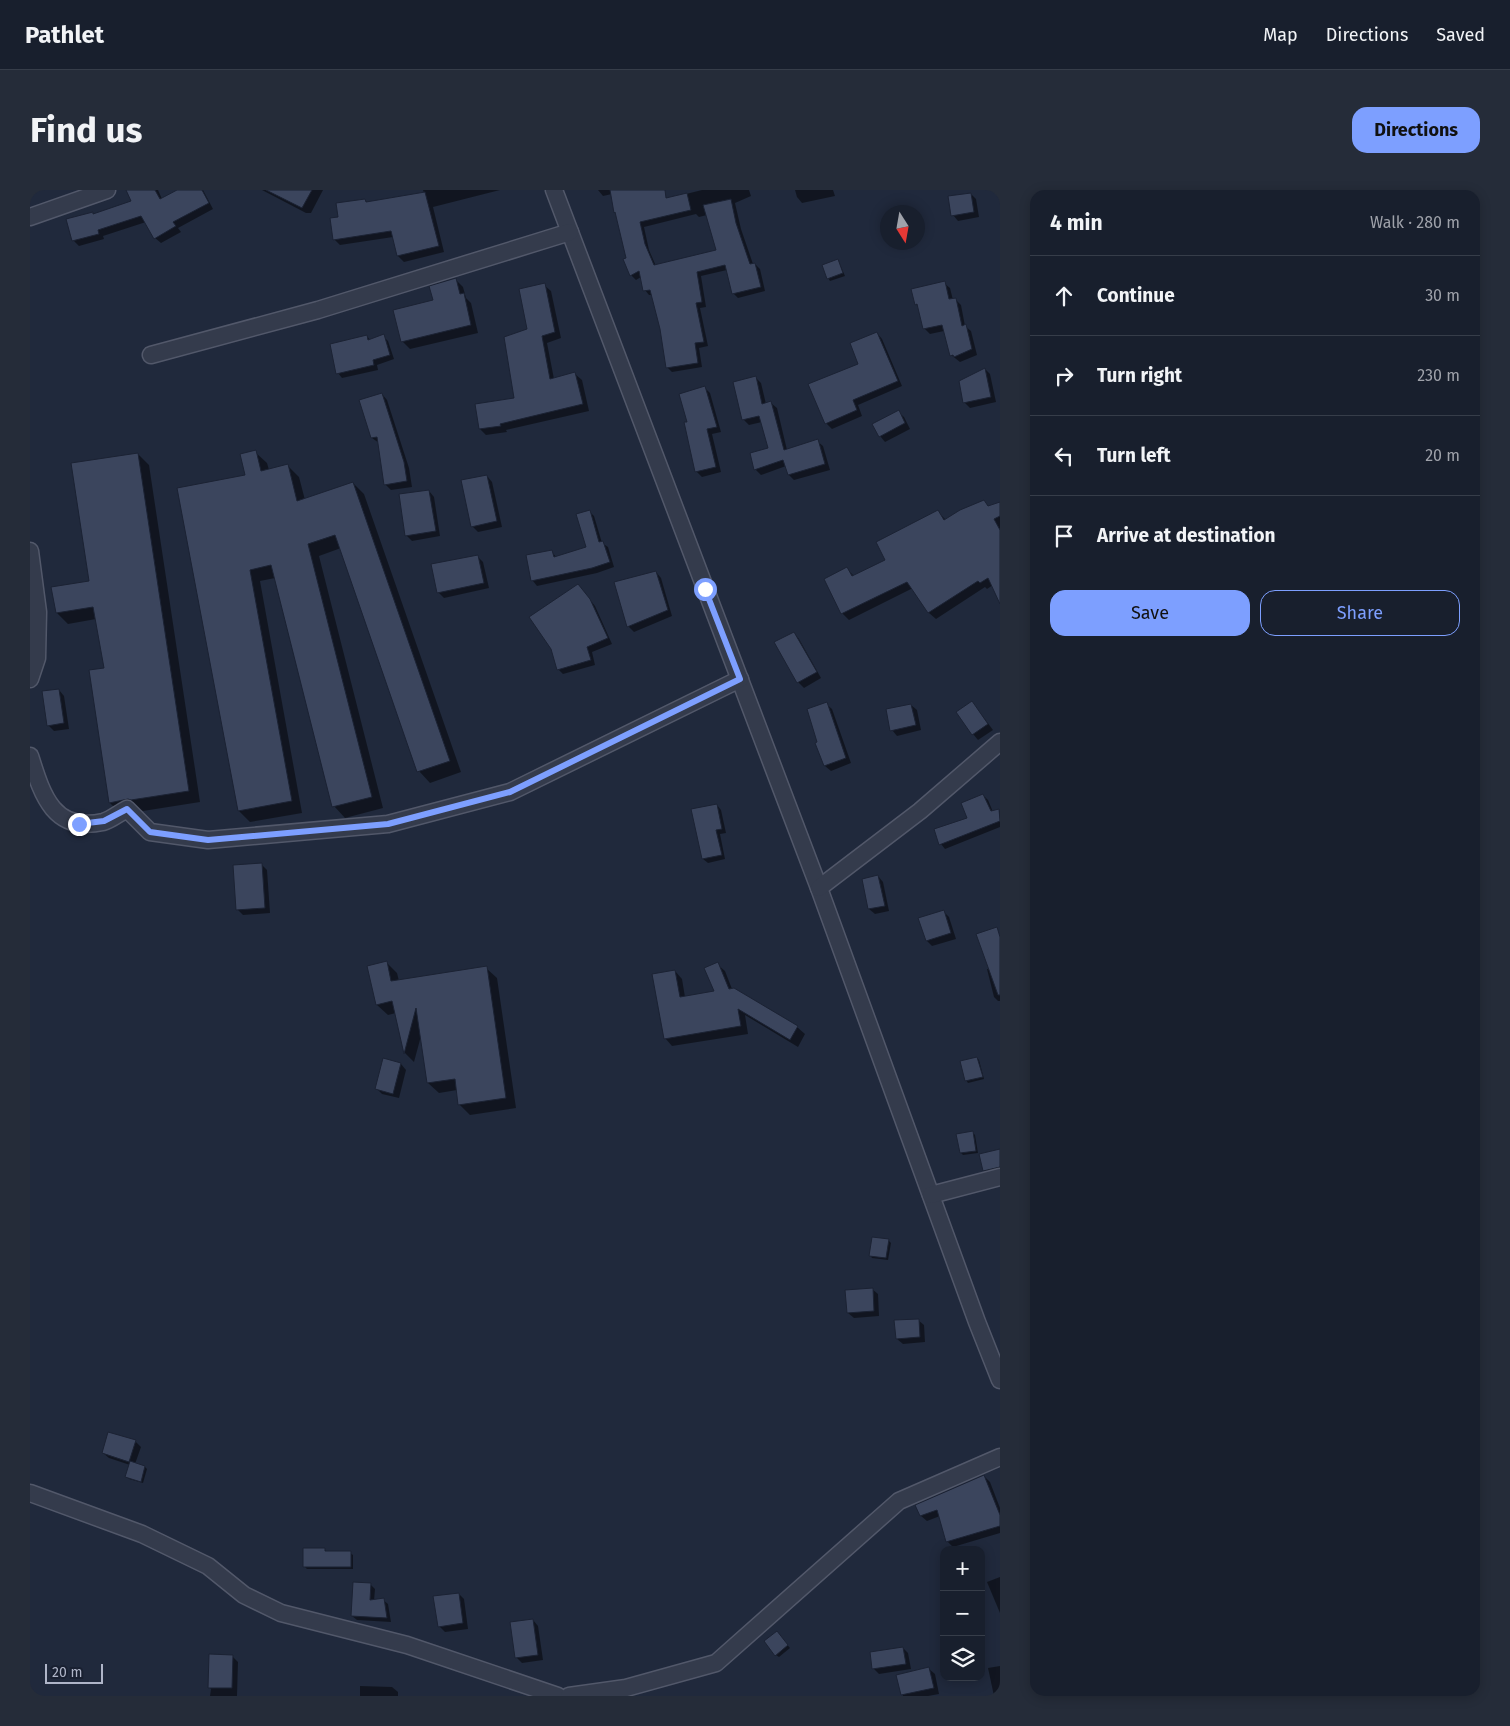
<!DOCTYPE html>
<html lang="en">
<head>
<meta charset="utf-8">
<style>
  body { margin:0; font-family:"Fira Sans",sans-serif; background:#252c39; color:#f1f3f6 }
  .controls { position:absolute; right:15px; bottom:15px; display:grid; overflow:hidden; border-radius:10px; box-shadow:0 2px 12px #0003 }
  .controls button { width:45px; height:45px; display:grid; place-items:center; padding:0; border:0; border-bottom:1px solid #363d49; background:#181f2d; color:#f1f3f6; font:25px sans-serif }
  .compass { position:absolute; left:850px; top:15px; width:45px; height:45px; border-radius:50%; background:#181f2d; box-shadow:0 2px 12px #0003; rotate:169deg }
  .scale { position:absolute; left:15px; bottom:12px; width:58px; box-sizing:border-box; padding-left:5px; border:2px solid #afb5c8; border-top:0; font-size:14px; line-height:18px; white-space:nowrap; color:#afb5c8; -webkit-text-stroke:4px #192031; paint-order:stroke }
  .stop { position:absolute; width:15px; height:15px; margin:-11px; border:4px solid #7d9fff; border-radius:50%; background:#fff }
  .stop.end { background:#7d9fff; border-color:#fff; box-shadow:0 1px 5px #0008 }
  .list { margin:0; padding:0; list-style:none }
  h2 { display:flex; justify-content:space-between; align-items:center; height:65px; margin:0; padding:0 20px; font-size:21px }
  h2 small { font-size:16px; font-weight:400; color:#9fa2aa }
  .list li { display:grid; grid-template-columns:32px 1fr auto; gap:15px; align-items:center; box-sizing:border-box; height:80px; padding:0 20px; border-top:1px solid #363d49 }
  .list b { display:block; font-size:19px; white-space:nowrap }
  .list em { font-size:16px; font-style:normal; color:#9fa2aa }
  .actions { display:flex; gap:10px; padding:15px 20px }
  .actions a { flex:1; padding:11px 0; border:1px solid #7d9fff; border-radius:15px; text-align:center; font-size:18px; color:#7d9fff }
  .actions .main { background:#7d9fff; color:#111 }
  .icon { flex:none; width:28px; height:28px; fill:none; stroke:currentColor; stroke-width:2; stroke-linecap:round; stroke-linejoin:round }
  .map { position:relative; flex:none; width:970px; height:1506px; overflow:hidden; border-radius:15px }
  header { display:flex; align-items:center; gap:30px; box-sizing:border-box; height:70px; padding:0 25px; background:#181f2d; border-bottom:1px solid #363d49 }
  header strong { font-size:24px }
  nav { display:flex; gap:28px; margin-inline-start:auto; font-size:18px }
  .intro { display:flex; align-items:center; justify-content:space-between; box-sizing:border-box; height:120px; padding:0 30px }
  h1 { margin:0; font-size:35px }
  .button { padding:12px 22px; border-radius:15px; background:#7d9fff; color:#111; font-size:18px; font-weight:700 }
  main { display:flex; gap:30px; padding:0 30px }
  aside { flex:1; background:#181f2d; border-radius:15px; box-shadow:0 2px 12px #0003 }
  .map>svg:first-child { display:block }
  .shadow { fill:#0007; fill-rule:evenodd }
  .building { fill:#3b455d; stroke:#1b2233 }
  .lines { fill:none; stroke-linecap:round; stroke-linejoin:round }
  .minor-casing { stroke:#52586a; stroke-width:19 }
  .minor { stroke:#343b4c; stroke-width:16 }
  .route { stroke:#7d9fff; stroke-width:6 }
</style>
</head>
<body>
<header>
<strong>Pathlet</strong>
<nav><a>Map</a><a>Directions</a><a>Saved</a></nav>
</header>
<div class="intro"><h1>Find us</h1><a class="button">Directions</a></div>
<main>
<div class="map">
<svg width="970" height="1506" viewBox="0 0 970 1506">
  <rect width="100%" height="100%" fill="#20293c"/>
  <g class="shadow">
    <path d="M97,0h31l4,9 18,-9h23l10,19 -35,19 3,4 -20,11 -6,-5 -9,-16 -43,14 1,3 -25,7 -5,-5 -6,-21 25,-7 1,2 39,-13z"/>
    <path d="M232,0h61l-12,23h-5z"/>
    <path d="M393,0h77l-67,17 11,45 -40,10 -6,-6 -5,-19 -53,8 -6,-6 5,-21 26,-17 2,2 57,-10z"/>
    <path d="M568,0h33l7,16 64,-16h47l2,6 -16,7 6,26 12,35h2l5,5 5,22 -27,7 -5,-5 -6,-23 -26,6 5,31 -6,1 8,38 -9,2 3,19 -30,5 -5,-5 -6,-39 -9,-33h-3l-4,-5 -4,-13 -5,3 -5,-5 -19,-81 -9,2zM666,24l3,3 8,-2 11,36 -62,15 -7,-16 -5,-23z"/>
    <path d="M765,0h38l2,6 -33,7 -5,-6z"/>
    <path d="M941,4l5,5 3,18 -21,4 -5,-6z"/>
    <path d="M808,70l7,16 -15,5 -2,-3z"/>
    <path d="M425,89l8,8 3,11 5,5 7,30 -68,16 -8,-8z"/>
    <path d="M914,93l6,5 3,12 2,-1 6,6 4,21 6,5 6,24 -17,7 -9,-7 -7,-24 -14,3 -6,-6 -5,-20 -3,-4z"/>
    <path d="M514,95l7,6 10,47 -14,5 7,36 21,-5 7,6 7,31 -83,19 1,2 -21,3 -6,-6 35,-30 14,-69z"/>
    <path d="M847,143l5,6 20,47 -44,19 4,11 -30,13 -6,-6z"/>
    <path d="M337,146l3,4 13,-4 5,5 6,18 -17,6 1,5 -36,8 -4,-5z"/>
    <path d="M955,179l5,5 6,28 -26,6 -6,-6z"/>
    <path d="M725,187l6,6 5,21 5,-1 6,5 10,42 30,-9 6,5 7,24 -36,10 -5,-5 -3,-9 -25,9 -6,-6 14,-21 -7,-26 -13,3 -5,-5 -9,-37z"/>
    <path d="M674,197l6,6 11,39 -9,2 9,38 -19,5 -6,-6 -8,-48z"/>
    <path d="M352,204l5,6 22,68 3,19 -21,3 -6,-6 -6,-41 -7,-5z"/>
    <path d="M868,222l6,5 6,12 -25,13 -5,-6z"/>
    <path d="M225,262l12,11 2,7 19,-4 11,11 6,23 48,-17 11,11 97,278 -31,11 -11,-12 -78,-223 -22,8 64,252 -38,10 -11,-12 -59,-228 -15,3 42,232 -52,9 -11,-11 8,-335z"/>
    <path d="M108,264l11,11 51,337 -57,9 -3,-1 -19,4 -11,-11 -20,-132 15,-2 -9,-50 -28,5 -11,-11 33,-31z"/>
    <path d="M457,286l5,6 10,45 -24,5 -6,-6z"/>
    <path d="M399,301l5,6 6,39 -28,5 -6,-6z"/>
    <path d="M954,311l5,6 11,-4v95l-7,-13 -6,4 -2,-2 -49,32 -7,-6 -16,-25 -64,32 -7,-7 5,-44 7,7 33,-16 51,-48 8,8z"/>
    <path d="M559,321l5,5 8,27 6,4 6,20 -17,6 -60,13 -4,-5 -6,-25 24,-5 6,7 30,-10z"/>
    <path d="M447,366l6,6 6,26 -45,10 -6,-6z"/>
    <path d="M626,382l5,6 11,38 -38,16 -6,-6z"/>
    <path d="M553,401l12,15 17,38 -20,8 3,13 -32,9 -5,-5z"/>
    <path d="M764,443l5,6 22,39 -17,10 -6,-6z"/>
    <path d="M29,500l5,6 5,33 -15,2 -6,-6z"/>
    <path d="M942,512l21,28 -15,10 -5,-6z"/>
    <path d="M796,514l6,5 19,54 -20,8 -6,-5 -8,-22z"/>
    <path d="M881,515l6,5 4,20 -24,6 -5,-6z"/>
    <path d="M953,605l5,5 5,12 6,-2 1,2v15l-55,22 -4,-5 28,-25z"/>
    <path d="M687,615l4,5 5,23 -6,1 5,25 -17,4 -5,-4z"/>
    <path d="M232,675l5,5 3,43 -27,2 -6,-6z"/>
    <path d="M848,686l5,6 6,29 -14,3 -6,-5z"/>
    <path d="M913,721l6,6 7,22 -24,7 -5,-5z"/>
    <path d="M970,757v54h-2l-4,-4 -7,-28h3z"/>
    <path d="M357,773l10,10 2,8 87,-13 11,10 19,130 -46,7 -11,-11 -2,-14 -18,3 -11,-10 -7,-47 -7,26 -9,-9 -9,-40 -8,2 -11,-10z"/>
    <path d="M687,774l8,7 7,18 65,38 8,7 -7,13 -53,-32 3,19 -76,12 -7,-8 10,-67 7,8 3,18 30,-5z"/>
    <path d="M947,868l2,2 5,19 -16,4 -2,-3z"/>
    <path d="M371,874l5,6 -7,28 -17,-4 -5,-5z"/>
    <path d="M943,943l2,2 3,18 -15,2 -2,-2z"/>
    <path d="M970,960v23l-10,3 -6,-6z"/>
    <path d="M858,1050l3,3 -3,17 -16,-2 -2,-3z"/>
    <path d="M842,1099l6,5 1,22 -25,2 -6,-5z"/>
    <path d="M888,1130l6,5 1,17 -22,2 -6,-5z"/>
    <path d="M105,1251l6,6 -6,17 10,3 2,2 -4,14 -14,-4 -2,-2 3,-12 -21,-7 -6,-5z"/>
    <path d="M954,1286l6,6 10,26v25l-47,14 -6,-6 -7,-25 -13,5 -6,-5z"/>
    <path d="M294,1359l3,3 23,1 3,2v14h-46l-3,-3z"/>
    <path d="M970,1387v36l-13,-31z"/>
    <path d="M340,1394l5,5 -1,12 9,-1 5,4 3,18 -34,-2 -5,-4z"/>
    <path d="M429,1404l5,5 4,30 -23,3 -6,-6z"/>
    <path d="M503,1430l5,6 5,34 -21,3 -6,-6z"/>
    <path d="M749,1445l11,13 -11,9 -3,-2z"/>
    <path d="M873,1458l5,5 3,16 -32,5 -5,-5 -3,-16z"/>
    <path d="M202,1466l6,6 -1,34h-27l1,-7 -2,-2z"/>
    <path d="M970,1476v30h-6l-6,-28z"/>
    <path d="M899,1479l6,5 4,20 -11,2h-25l-5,-21z"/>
    <path d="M330,1496l32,1 6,5v4h-38z"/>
  </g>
  <g class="building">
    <path d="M96,0h29l5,9 17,-9h25l7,13 -36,19 3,4 -22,13 -13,-23 -43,14 1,4 -27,7 -6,-22 27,-7v2l38,-13z"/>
    <path d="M236,0h46l-10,18z"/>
    <path d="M580,0h55l1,8 21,-5 4,17 -51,12 5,22 9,21 62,-15 -13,-45 28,-6 5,24 14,41 5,-1 6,24 -29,7 -7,-29 -28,7 5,30 -6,1 8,39 -9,1 3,20 -32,5 -6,-39 -10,-39 -7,1 -4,-20 -9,5 -7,-17 3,-1 -11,-46 -1,1z"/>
    <path d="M395,2l14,54 -42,10 -6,-25 -58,9 -3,-22 8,-1 -2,-14 29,-4 1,3z"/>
    <path d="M941,3l3,19 -23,4 -3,-20z"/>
    <path d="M808,69l5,14 -16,6 -5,-14z"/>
    <path d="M426,88l4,16 4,-1 7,32 -70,17 -8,-32 40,-10 -4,-14z"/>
    <path d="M915,91l4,18 7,-1 6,28 4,-2 6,25 -18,8 -1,-2 -3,1 -8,-31 -19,4 -6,-25 -2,1 -4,-16z"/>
    <path d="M515,93l10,49 -13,4 8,43 25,-7 8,32 -83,20 1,2 -22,3 -4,-25 39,-6 -10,-61 23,-8 -8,-40z"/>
    <path d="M847,142l21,49 -45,19 4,10 -32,14 -17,-40 50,-20 -8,-21z"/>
    <path d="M354,144l6,21 -17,5 1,5 -38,9 -6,-30 37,-9 1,5z"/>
    <path d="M955,178l6,29 -28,6 -4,-22z"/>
    <path d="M726,186l6,28 9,-3 13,49 34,-11 7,25 -37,11 -5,-15 -29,10 -4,-17 18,-5 -9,-32 -17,4 -9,-38z"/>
    <path d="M675,196l12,41 -10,2 9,38 -21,5 -11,-50h3l-8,-28z"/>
    <path d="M352,203l22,69 3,19 -23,4 -7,-48 -6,1 -12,-38z"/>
    <path d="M869,220l6,13 -26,14 -7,-13z"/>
    <path d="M226,260l5,21 27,-7 9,37 56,-19 97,279 -33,11 -82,-237 -27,9 64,253 -40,10 -61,-242 -21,5 42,231 -54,10 -61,-323 68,-13 -5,-21z"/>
    <path d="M108,263l51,338 -58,9 -3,-1 -19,4 -20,-133 15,-2 -11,-61 -37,6 -5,-26 38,-6 -18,-118z"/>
    <path d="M457,285l10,46 -26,6 -10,-47z"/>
    <path d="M399,300l7,41 -31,5 -6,-42z"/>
    <path d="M954,310l4,6 12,-4v14l-6,3 6,11v74l-12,-26 -8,5 -2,-2 -50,32 -21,-31 -66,32 -17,-35 23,-12 5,9 33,-16 -9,-18 62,-32 6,10 16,-10z"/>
    <path d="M560,320l9,32 4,-1 7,21 -18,6 -61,13 -5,-26 26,-5 2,7 32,-10 -10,-33z"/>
    <path d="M448,365l6,28 -47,10 -6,-29z"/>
    <path d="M626,381l12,39 -41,17 -13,-45z"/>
    <path d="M548,394l12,15 18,39 -21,9 4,13 -34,10 -6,-21 -22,-32z"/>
    <path d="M764,442l23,40 -20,11 -23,-41z"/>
    <path d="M29,499l5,34 -17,3 -5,-35z"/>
    <path d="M942,511l16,23 -16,11 -16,-23z"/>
    <path d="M797,512l19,56 -22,8 -9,-23 2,-1 -10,-33z"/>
    <path d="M881,514l5,21 -26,6 -4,-22z"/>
    <path d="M953,604l8,17 8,-2 1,12 -61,24 -5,-16 33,-11 -6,-15z"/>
    <path d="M687,614l5,25 -6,1 6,25 -20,4 -11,-50z"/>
    <path d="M232,673l3,45 -29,2 -3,-45z"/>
    <path d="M848,685l7,31 -17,3 -6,-30z"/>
    <path d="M914,720l7,23 -25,8 -8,-23z"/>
    <path d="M967,737l3,10v58h-2l-22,-61z"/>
    <path d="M357,771l4,20 96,-15 19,132 -48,7 -3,-26 -28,4 -11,-75 -12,46 -12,-53 -16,4 -9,-39z"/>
    <path d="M688,772l11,27 5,-1 64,38 -8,14 -52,-31 3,17 -77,13 -12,-65 23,-4 5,27 34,-6 -10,-23z"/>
    <path d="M947,867l6,20 -18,4 -5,-20z"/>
    <path d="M353,868l18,5 -8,31 -18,-5z"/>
    <path d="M943,941l3,20 -16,2 -4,-19z"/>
    <path d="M970,959v18l-17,4 -4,-17z"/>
    <path d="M842,1047l17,2 -3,19 -17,-2z"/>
    <path d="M843,1098l1,23 -27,2 -2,-23z"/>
    <path d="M889,1129l1,18 -24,2 -2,-19z"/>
    <path d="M78,1242l28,8 -7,22 -27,-9z"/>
    <path d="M100,1271l15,5 -4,16 -16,-5z"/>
    <path d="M954,1285l16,40v11l-54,16 -9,-32 -17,6 -5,-11z"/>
    <path d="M273,1358h22v3h26v16h-48z"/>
    <path d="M323,1392l18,1 -1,17 14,-2 3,20 -36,-2z"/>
    <path d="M429,1403l4,30 -25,4 -5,-31z"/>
    <path d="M503,1429l5,36 -23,3 -5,-36z"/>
    <path d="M747,1441l11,14 -13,11 -11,-15z"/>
    <path d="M873,1457l3,17 -34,5 -2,-17z"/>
    <path d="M179,1464l24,1 -1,33h-24z"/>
    <path d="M899,1477l5,21 -33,7 -5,-20z"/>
  </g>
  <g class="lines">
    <g class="minor-casing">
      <g id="minor">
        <path d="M524,0l265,698 158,434 23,58"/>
        <path d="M0,27l77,-27"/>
        <path d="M121,165l167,-45 252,-78"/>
        <path d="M0,361l8,61 -1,46 -7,21"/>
        <path d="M0,566c12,38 23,77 73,66 8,-2 16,-9 24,-13l23,23 58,8 180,-16 122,-32 230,-113"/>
        <path d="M789,698l101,-77 80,-69"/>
        <path d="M901,1005l69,-18"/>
        <path d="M0,1303l112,41 66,32 36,29 37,18 126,32 151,51"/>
        <path d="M539,1506l57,-8 90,-25 183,-162 101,-44"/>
      </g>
    </g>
    <use href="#minor" class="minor"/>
  </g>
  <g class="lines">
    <path class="route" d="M49,634l25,-3 23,-12 23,23 58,8 180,-16 122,-32 230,-113 -35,-90"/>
  </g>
</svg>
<div class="controls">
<button>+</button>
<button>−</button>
<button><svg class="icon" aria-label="layers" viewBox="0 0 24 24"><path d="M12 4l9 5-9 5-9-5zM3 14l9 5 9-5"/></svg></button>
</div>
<svg class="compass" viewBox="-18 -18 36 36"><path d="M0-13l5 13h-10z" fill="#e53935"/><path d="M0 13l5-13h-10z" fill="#9fa2aa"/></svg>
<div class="scale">20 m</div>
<div class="stop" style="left:675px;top:399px"></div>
<div class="stop end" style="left:49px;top:634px"></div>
</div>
<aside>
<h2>4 min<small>Walk · 280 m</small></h2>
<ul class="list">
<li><svg class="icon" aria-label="ahead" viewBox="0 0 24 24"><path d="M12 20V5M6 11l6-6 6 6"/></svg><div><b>Continue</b></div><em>30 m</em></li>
<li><svg class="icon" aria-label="right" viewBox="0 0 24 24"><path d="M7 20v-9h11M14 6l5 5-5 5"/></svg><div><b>Turn right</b></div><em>230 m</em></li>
<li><svg class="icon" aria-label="left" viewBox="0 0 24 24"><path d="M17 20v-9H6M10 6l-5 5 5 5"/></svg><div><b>Turn left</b></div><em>20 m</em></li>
<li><svg class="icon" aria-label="arrive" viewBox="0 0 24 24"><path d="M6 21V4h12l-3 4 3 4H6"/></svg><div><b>Arrive at destination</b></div></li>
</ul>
<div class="actions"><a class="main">Save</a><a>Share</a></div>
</aside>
</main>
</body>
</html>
